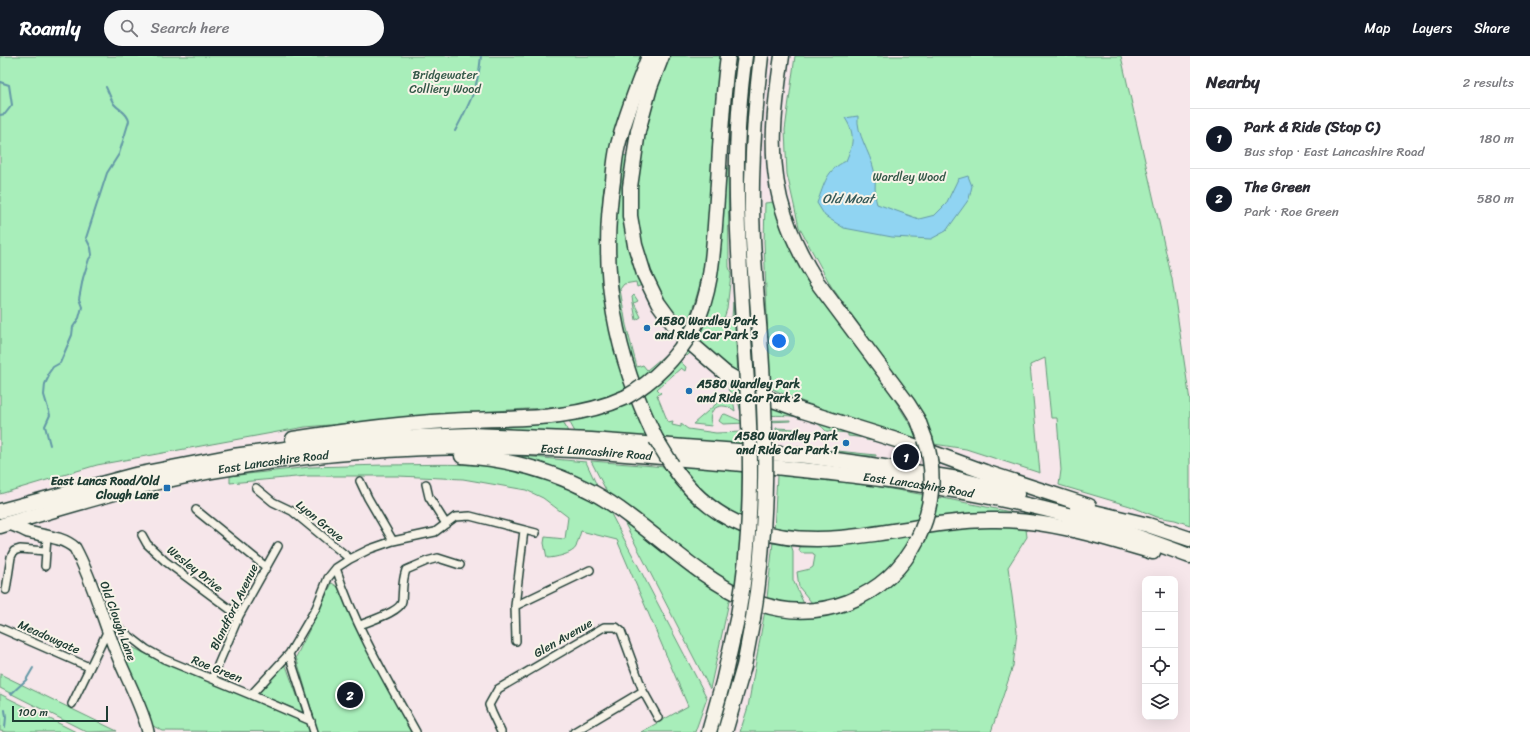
<!DOCTYPE html>
<meta charset="utf-8">
<style>
:root{--surface:#fff;--page:#f7f7f7;--text:#2b2b33;--muted:#7c7c81;--line:#e1e1e2;--accent:#111827}
body{margin:0;font-family:Sriracha,sans-serif;background:var(--page);color:var(--text)}
.controls{position:absolute;right:12px;bottom:12px;display:grid;overflow:hidden;border-radius:8px;box-shadow:0 4px 16px #0002}
.controls button{width:36px;height:36px;display:grid;place-items:center;padding:0;border:0;border-bottom:1px solid var(--line);background:var(--surface);color:var(--text);font:20px sans-serif}
.scale{position:absolute;left:12px;bottom:10px;width:96px;box-sizing:border-box;padding-left:4px;border:2px solid #1f3d34;border-top:0;font-size:11px;line-height:14px;white-space:nowrap;color:#1f3d34;-webkit-text-stroke:3px #f7f3e8;paint-order:stroke}
.you{position:absolute;left:779px;top:285px;width:14px;height:14px;margin:-10px;border:3px solid #fff;border-radius:50%;background:#1a73e8;box-shadow:0 0 0 6px #1a73e833}
.badge{display:grid;place-items:center;width:26px;height:26px;border-radius:50%;background:var(--accent);color:#fff;font-size:13px;font-weight:700}
.pin{position:absolute;translate:-50% -50%;border:2px solid #fff;box-shadow:0 1px 4px #0006}
.list{margin:0;padding:0;list-style:none}
h2{display:flex;justify-content:space-between;align-items:center;height:52px;margin:0;padding:0 16px;font-size:17px}
h2 small{font-size:13px;font-weight:400;color:var(--muted)}
.list li{display:grid;grid-template-columns:26px 1fr auto;gap:12px;align-items:center;box-sizing:border-box;height:60px;padding:0 16px;border-top:1px solid var(--line)}
.list b{display:block;font-size:15px;white-space:nowrap}
.list p{margin:0;font-size:13px;white-space:nowrap;color:var(--muted)}
.list em{font-size:13px;font-style:normal;color:var(--muted)}
.icon{flex:none;width:22px;height:22px;fill:none;stroke:currentColor;stroke-width:2;stroke-linecap:round;stroke-linejoin:round}
.map{position:relative;flex:none;width:1190px;height:676px;overflow:hidden}
header{display:flex;align-items:center;gap:24px;box-sizing:border-box;height:56px;padding:0 20px;background:var(--accent);color:#fff}
header strong{font-size:19px}
nav{display:flex;gap:22px;margin-inline-start:auto;font-size:14px}
.search{width:280px;height:36px;background:var(--page);display:flex;align-items:center;gap:10px;box-sizing:border-box;padding:0 14px;border-radius:22px;color:var(--muted);font-size:15px}
main{display:flex}
aside{flex:1;background:var(--surface)}
.map>svg:first-child{display:block}
.green{fill:#a8eeba;stroke:#649677}
.water{fill:#90d4f2;stroke:#6398a6}
.lines{fill:none;stroke-linecap:round;stroke-linejoin:round}
.stream{stroke:#6398a6;stroke-width:2}
.street-casing{stroke:#1f3d34;stroke-width:10}
.secondary-casing{stroke:#1f3d34;stroke-width:14}
.highway-casing{stroke:#1f3d34;stroke-width:17}
.street{stroke:#f7f3e8;stroke-width:7}
.secondary{stroke:#f7f3e8;stroke-width:11}
.highway{stroke:#f7f3e8;stroke-width:14}
.highway-bridge-casing{stroke:#1f3d34;stroke-width:17;stroke-linecap:butt}
.highway-bridge{stroke:#f7f3e8;stroke-width:14}
.poi-dot{fill:#1f6fb2;stroke:#f7f3e8;stroke-width:1.5}
.labels{text-anchor:middle;stroke-width:4;stroke-linejoin:round;paint-order:stroke}
.park-label{font-size:12px;fill:#345848;stroke:#f7f3e8}
.poi-label{font-size:12px;font-weight:bold;fill:#1f3d34;stroke:#f7f3e8;text-anchor:start}
.street-label{font-size:12px;fill:#1f3d34;stroke:#f7f3e8}
.water-label{font-size:13px;font-style:italic;fill:#365b5a;stroke:#f7f3e8}
</style>
<header>
<strong>Roamly</strong>
<div class="search"><svg class="icon" aria-label="search" viewBox="0 0 24 24"><circle cx="10" cy="10" r="6"/><path d="M15 15l6 6"/></svg>Search here</div>
<nav><a>Map</a><a>Layers</a><a>Share</a></nav>
</header>
<main>
<div class="map">
<svg width="1190" height="676" viewBox="0 0 1190 676">
<rect width="100%" height="100%" fill="#f6e6ea"/>
<filter id="ink" filterUnits="userSpaceOnUse"><feTurbulence type="fractalNoise" baseFrequency=".025" numOctaves="2"/><feDisplacementMap in="SourceGraphic" scale="8" xChannelSelector="R" yChannelSelector="G"/><feConvolveMatrix kernelMatrix="1 2 1 2 8 2 1 2 1" color-interpolation-filters="sRGB"/></filter>
<g filter="url(#ink)">
<path class="green" d="M0,0h641c-12,33 -23,65 -31,99 -11,47 -11,98 -5,145 4,30 13,60 22,89l-17,9 -21,6 -26,3 -54,3 -204,17 -208,38 -97,29z
M669,0h52l-16,204c-4,23 -10,44 -19,66 -9,-2 -19,-23 -24,-30 -31,-54 -31,-118 -15,-177 6,-21 14,-42 22,-63z
M732,0h3l-9,108 2,3 1,100 2,7 -4,35 -3,9h8l1,-16 5,70 -29,-21 -12,-12 8,-18z
M795,0h326l51,223 18,122v124l-15,-5 -18,-3 -27,-11 -71,-21 2,-15 -4,-52h-6l-6,-60 -15,7 10,108 -74,-24 -32,-5 -11,-28 -8,-14 -84,-116 -32,-59 -12,-53 -2,-44z
M622,99l6,1 3,90 71,115 180,81 -16,-2v-2l-18,-2v-3l-22,-2c-17,-21 -57,-15 -81,-14l-4,-4 -4,-16 -9,-7 2,-4 -1,-3 -21,-14 -18,-16 -3,3 -10,-14 -2,2 -1,-1 3,-3 -24,-33 -11,-22 -5,2 -1,-5 -12,2 -4,5 6,36 11,42 6,-2 4,5 18,-15 5,-3 16,15 -1,4 -4,-3 -24,21 4,4 -4,2 11,27 5,-1 -1,4 9,2v-3l7,5 28,4 26,-1v17l-77,-7 -23,-46 7,-5 -6,-12 -6,4 -13,-44 -11,-75 -1,-30z
M773,146l6,14 141,224c-51,-16 -102,-30 -150,-52l-6,-146 1,-39z
M634,239l4,6 -4,2 7,14 -5,3 -4,-23z
M726,338l7,5 2,12c-13,-11 -30,-3 -23,15l-19,-2 30,-26z
M631,345l18,39 -74,-8 -7,-13z
M725,358l16,7 50,-1v1l-68,3 -4,-3 3,-6z
M562,363l6,13 -84,-4h-68z
M776,372l19,1c3,4 2,7 0,10l-1,-2 -2,1 -4,-8h-12z
M828,394l48,5v1h-15l-40,-5z
M522,400l64,6 13,28c-26,-16 -48,-24 -77,-32z
M591,405l75,6 29,36 21,16 28,16 -8,51 -54,-36 -74,-56z
M384,409c42,0 87,-3 129,4 34,6 68,23 97,43l97,186 -12,34h-54l47,-26 -71,-166 -36,-9c-2,5 -3,11 -5,16 -3,7 -22,11 -29,11l-3,-15 1,-6 20,2 3,-22 -25,-19 -17,-8 -63,-11 -65,-3h-91l-77,7v-7l80,-9z
M680,409l62,6 -1,47c-26,-12 -44,-31 -61,-53z
M777,419l97,11 51,9 -6,25 -83,14 -62,-3z
M938,441l87,18 -92,4z
M622,462l108,79 -20,92z
M993,471h16l17,2 1,8 -19,30 9,65 -4,34 -22,66h-251l8,-25 17,-97 62,3 87,-55 14,-25 17,-3z
M913,478c-16,29 -43,56 -76,65 -8,2 -16,3 -25,4l-13,-16 -2,-15 13,-3 3,-2 2,-11 -2,-3h-12l-2,-3 2,-5h43z
M773,486l18,3 2,6v29l11,24 -15,-1 -22,-5z
M332,527l6,4 75,145h-95l-22,-75z
M115,583l46,22 146,62 3,9 -147,-1 -12,-6z
M285,607l18,49 -45,-18z
M0,618l117,57 -30,1 -87,-44z
M0,638l76,38h-68l-8,-1z"/>
<path class="water" d="M858,60c-2,18 12,36 16,54 3,11 -1,23 3,34l42,15 16,-4 11,-11 12,-25 10,-3 4,10 -3,13 -23,32 -15,8 -39,-2 -48,-9 -19,-12 -8,-13c8,-20 9,-33 29,-42 7,-17 10,-26 -1,-43z"/>
<g class="lines">
<path class="stream" d="M0,26l9,3 3,20 -7,9 -5,1
M455,75c15,-28 23,-43 26,-75
M50,389l-5,-19 5,-11 -6,-20 1,-11 4,-8 -1,-2 5,-7 7,-4 12,-28 1,-8 6,-9 3,-11 -3,-8 4,-21 6,-19 3,-4 -1,-7 -5,-10 21,-65 12,-19 10,-33c-2,-9 -10,-11 -15,-17 -2,-2 -6,-13 -8,-17
M11,638l15,-14 7,-12
M5,672l1,-11 -1,-7"/>
<defs>
<path id="street" d="M360,425l8,17 25,43
M426,428l3,13 17,27
M256,432l17,14 19,9 58,48
M196,454l70,57
M142,479l5,9 18,17 74,55
M45,510l1,-15
M336,512c18,56 51,112 80,164
M6,534l5,-33 3,-6 6,-2 26,2 1,-15
M515,550l75,-36
M106,567l5,-1 35,27 18,10 87,36 38,-41 27,-46 12,-30 8,-10 14,-9 20,-10 23,-8 42,-9 20,-15 15,-1 66,17
M360,569c9,-4 41,-13 42,-24 1,-11 0,-20 4,-31l21,-9 11,-3 22,7
M0,572l89,39
M516,585l-1,-35 9,-76
M289,598l25,78
M212,623l27,-63 39,-70
M251,639l60,26
M72,648l36,-74
M501,676l-9,-19 -3,-8 9,-16 106,-62h12l5,4 22,60 15,27
M574,676l69,-41"/>
<path id="secondary" d="M5,468c7,-1 16,5 23,8 16,4 35,5 47,16 18,33 27,70 41,104 9,24 27,56 32,80"/>
<g id="highway">
<path d="M649,0c-11,29 -23,58 -31,89 -3,11 -4,24 -5,36 -14,92 2,175 43,258"/>
<path d="M662,0l-12,31 -12,44 -8,56v29l5,29 9,29 14,29 19,26 18,18 30,26 45,26 33,12 106,33 76,28 104,34"/>
<path d="M782,0c-8,53 -15,108 3,160 8,24 19,45 32,66l91,122 10,16 7,19"/>
<path d="M694,272c18,-37 19,-76 22,-116 4,-52 5,-105 12,-156"/>
<path d="M760,280c-4,-51 -9,-103 -8,-155 1,-42 4,-84 9,-125"/>
<path d="M744,282c-6,-94 -13,-189 1,-282"/>
<path d="M293,383c51,-8 102,-15 154,-18 61,-4 122,2 179,-24"/>
<path d="M462,400c47,3 91,15 132,37 81,45 149,149 254,109 31,-12 55,-34 70,-64"/>
<path d="M672,409c39,60 100,79 168,73 51,-4 100,-18 151,-18 57,-1 108,16 162,32"/>
<path d="M1077,452l71,17 42,14"/>
<path d="M0,455l135,-36 98,-19 67,-9 95,-9 77,-3 119,5 216,16 58,8 93,15 59,15"/>
<path id="s1" d="M0,470c78,-23 155,-47 236,-59 103,-17 210,-23 315,-18 49,2 97,7 146,11 127,11 254,23 378,57 39,10 77,25 115,39"/>
<path d="M709,676l14,-50 15,-67"/>
<path d="M725,676l19,-66 9,-48"/>
</g>
</defs>
<use href="#street" class="street-casing"/>
<use href="#secondary" class="secondary-casing"/>
<use href="#highway" class="highway-casing"/>
<use href="#street" class="street"/>
<use href="#secondary" class="secondary"/>
<use href="#highway" class="highway"/>
<defs>
<path id="highway-bridge" d="M626,341c30,-17 51,-40 68,-69
M656,383l16,26
M918,482c15,-31 18,-66 7,-99
M738,559c17,-92 13,-184 6,-277
M753,562c16,-94 14,-187 7,-282"/>
</defs>
<use href="#highway-bridge" class="highway-bridge-casing"/>
<use href="#highway-bridge" class="highway-bridge"/>
</g>
</g>
<g class="poi-dot">
<circle cx="647" cy="272" r="4"/>
<circle cx="689" cy="335" r="4"/>
<circle cx="846" cy="387" r="4"/>
<rect x="163" y="428" width="8" height="8" rx="2"/>
</g>
<g class="labels">
<g class="park-label">
<text x="445" y="23">Bridgewater<tspan x="445" dy="14">Colliery Wood</tspan></text>
<text x="909" y="125">Wardley Wood</text>
</g>
<g class="poi-label">
<text x="655" y="269">A580 Wardley Park<tspan x="655" dy="14">and Ride Car Park 3</tspan></text>
<text x="697" y="332">A580 Wardley Park<tspan x="697" dy="14">and Ride Car Park 2</tspan></text>
<text x="838" y="384" text-anchor="end">A580 Wardley Park<tspan x="838" dy="14">and Ride Car Park 1</tspan></text>
<text x="159" y="429" text-anchor="end">East Lancs Road/Old<tspan x="159" dy="14">Clough Lane</tspan></text>
</g>
<g class="street-label">
<text dy="4" stroke="none"><textPath href="#s1" startOffset="605">East Lancashire Road</textPath></text>
<text dy="4" stroke="none"><textPath href="#s1" startOffset="281">East Lancashire Road</textPath></text>
<text dy="4" stroke="none"><textPath href="#s1" startOffset="929">East Lancashire Road</textPath></text>
<text transform="translate(320 465) rotate(39)" y="4">Lyon Grove</text>
<text transform="translate(195 513) rotate(38)" y="4">Wesley Drive</text>
<text transform="translate(234 551) rotate(-64)" y="4">Blandford Avenue</text>
<text transform="translate(118 565) rotate(70)" y="4">Old Clough Lane</text>
<text transform="translate(49 581) rotate(24)" y="4">Meadowgate</text>
<text transform="translate(563 582) rotate(-30)" y="4">Glen Avenue</text>
<text transform="translate(217 613) rotate(22)" y="4">Roe Green</text>
</g>
<g class="water-label">
<text x="848" y="147">Old Moat</text>
</g>
</g>
</svg>
<div class="controls">
<button>+</button>
<button>−</button>
<button><svg class="icon" aria-label="locate" viewBox="0 0 24 24"><circle cx="12" cy="12" r="6"/><path d="M12 2v4M12 18v4M2 12h4M18 12h4"/></svg></button>
<button><svg class="icon" aria-label="layers" viewBox="0 0 24 24"><path d="M12 4l9 5-9 5-9-5zM3 14l9 5 9-5"/></svg></button>
</div>
<div class="scale">100 m</div>
<div class="you"></div>
<div class="pin badge" style="left:906px;top:401px">1</div>
<div class="pin badge" style="left:350px;top:639px">2</div>
</div>
<aside>
<h2>Nearby<small>2 results</small></h2>
<ul class="list">
<li><span class="badge">1</span><div><b>Park &amp; Ride (Stop C)</b><p>Bus stop · East Lancashire Road</p></div><em>180 m</em></li>
<li><span class="badge">2</span><div><b>The Green</b><p>Park · Roe Green</p></div><em>580 m</em></li>
</ul>
</aside>
</main>
